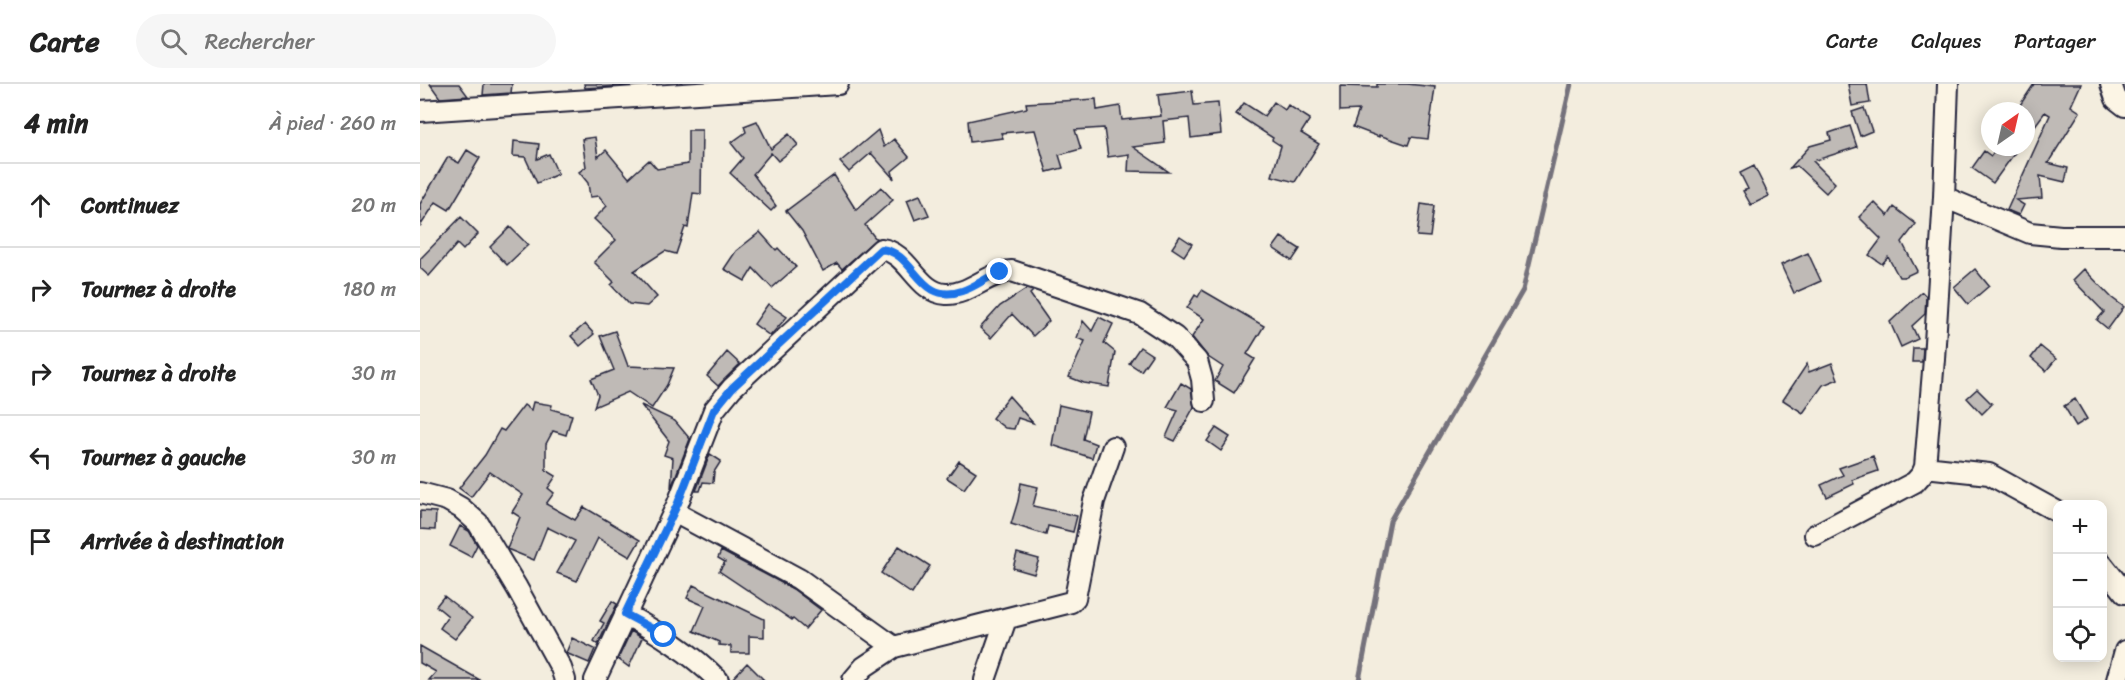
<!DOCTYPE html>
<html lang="fr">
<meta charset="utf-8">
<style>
:root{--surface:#fff;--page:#f6f6f6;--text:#222;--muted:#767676;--line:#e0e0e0}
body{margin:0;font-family:Sriracha,sans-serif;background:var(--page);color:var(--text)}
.controls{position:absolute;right:18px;bottom:18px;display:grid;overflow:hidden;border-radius:12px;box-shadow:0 3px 15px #0003}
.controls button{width:54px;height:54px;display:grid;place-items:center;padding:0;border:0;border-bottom:2px solid var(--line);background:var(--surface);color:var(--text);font:30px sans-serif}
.compass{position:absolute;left:1561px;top:18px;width:54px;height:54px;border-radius:50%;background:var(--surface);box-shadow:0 3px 15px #0003;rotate:34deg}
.stop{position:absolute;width:18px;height:18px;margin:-14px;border:4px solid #1a73e8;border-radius:50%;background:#fff}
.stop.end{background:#1a73e8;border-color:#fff;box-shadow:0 2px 6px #0008}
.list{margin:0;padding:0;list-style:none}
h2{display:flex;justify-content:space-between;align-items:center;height:78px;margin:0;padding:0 24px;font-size:26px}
h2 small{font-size:20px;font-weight:400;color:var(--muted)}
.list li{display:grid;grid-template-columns:39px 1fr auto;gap:18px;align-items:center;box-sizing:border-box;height:84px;padding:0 24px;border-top:2px solid var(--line)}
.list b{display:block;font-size:22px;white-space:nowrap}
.list em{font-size:20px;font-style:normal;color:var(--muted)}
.icon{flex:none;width:33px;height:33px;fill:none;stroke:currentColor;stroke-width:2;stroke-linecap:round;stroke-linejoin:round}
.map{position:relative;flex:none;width:1705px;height:596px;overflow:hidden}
header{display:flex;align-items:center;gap:36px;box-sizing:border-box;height:84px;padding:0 30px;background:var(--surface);border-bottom:2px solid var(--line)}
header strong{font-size:28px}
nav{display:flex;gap:33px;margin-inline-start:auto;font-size:21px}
.search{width:420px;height:54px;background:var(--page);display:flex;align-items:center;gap:15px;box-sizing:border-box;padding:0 21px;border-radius:33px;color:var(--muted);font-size:22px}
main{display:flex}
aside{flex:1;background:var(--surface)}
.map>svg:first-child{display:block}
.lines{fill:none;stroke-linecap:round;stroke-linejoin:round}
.stream{stroke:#75727b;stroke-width:5}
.building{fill:#bfbab6;stroke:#22223b;stroke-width:1.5}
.minor-casing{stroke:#22223b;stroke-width:24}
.minor{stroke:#fcf5e5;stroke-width:20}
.route{stroke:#1a73e8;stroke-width:8}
</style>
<header>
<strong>Carte</strong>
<div class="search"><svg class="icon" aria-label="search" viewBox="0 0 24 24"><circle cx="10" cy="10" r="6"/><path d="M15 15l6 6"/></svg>Rechercher</div>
<nav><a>Carte</a><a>Calques</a><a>Partager</a></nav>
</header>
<main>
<aside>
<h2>4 min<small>À pied · 260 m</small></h2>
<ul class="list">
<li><svg class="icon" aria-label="ahead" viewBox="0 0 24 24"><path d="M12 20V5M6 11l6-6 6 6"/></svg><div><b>Continuez</b></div><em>20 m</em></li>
<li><svg class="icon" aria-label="right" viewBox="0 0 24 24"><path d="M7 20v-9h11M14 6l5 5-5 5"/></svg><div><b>Tournez à droite</b></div><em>180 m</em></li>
<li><svg class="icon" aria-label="right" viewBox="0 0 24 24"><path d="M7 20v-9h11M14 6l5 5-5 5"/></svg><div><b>Tournez à droite</b></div><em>30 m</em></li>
<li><svg class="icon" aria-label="left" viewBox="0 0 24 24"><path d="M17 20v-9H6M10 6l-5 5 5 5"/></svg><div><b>Tournez à gauche</b></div><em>30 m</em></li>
<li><svg class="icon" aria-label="arrive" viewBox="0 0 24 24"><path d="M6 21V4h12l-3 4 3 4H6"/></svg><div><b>Arrivée à destination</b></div></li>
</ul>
</aside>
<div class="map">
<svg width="1705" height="596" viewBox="0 0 1705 596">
<rect width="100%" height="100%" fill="#f3edde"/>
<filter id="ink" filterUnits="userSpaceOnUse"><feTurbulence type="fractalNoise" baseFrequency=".0167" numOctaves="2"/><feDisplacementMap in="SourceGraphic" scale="12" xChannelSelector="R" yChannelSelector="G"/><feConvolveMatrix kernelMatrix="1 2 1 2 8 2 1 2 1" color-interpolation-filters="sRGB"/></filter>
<g filter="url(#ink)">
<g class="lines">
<path class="stream" d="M939,596l31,-159 133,-231 48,-206"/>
</g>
<path class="building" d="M10,0h29l9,12 -28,2z
M64,0h28l-1,9 -28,2z
M164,0h68l-67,4z
M957,0h30l28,3 -7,52 -17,-2 -3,8 -29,-10v2l-26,-10 6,-17 -19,1v-25l37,1z
M1428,0h19l3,19 -18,3z
M1614,0h47l-10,22 9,6 -32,51 20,5 -3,14 -25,-6 2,22 -26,2 8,5 -5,10 -12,-5 43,-95 -5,-3 -19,26v-27h-10z
M772,7l2,14 24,-2 3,31 -30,4 -2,-20 -26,3 2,22 -32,4 36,25 -41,-1 1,-17 -21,3 -4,-29 -29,2 6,19 -22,6 4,13 -16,4 -12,-42 -34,3 2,5 -33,4 -2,-21 59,-13 -1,-5 70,-4 1,11 23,-4 2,14 39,-4 -3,-21z
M854,18l11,8 3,-5 22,14 -9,14 18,11 -24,38 -23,-6 9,-30 -9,-6 1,-2 -37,-24 8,-11 20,13z
M1444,24l8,23 -12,5 -8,-24z
M337,37l14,28 18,-15 9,11 -20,16 -7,-8 -18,21 23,32 -5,5 -41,-38 13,-15 -12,-15 15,-11 -2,-6z
M1430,42l7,21 -44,14 22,22 -9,10 -29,-27 -7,2 20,-22 21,-6 -2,-7z
M268,46h14l-1,64 -8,-1 -5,35 -3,-1 -9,27 -11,-3 -31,20 23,26 -10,9 -18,-2 -18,-19 3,-3 -20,-20 22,-22 -22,-21 13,-13 -8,-10 -9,1 -2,-14 -9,-11 7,-5 -4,-28 13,-2 3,20 8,-7 23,28 20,-18 8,9 31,-5z
M458,46l6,17 10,-8 15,18 -17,14 2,8 -23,-26 -22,19 -9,-10z
M94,57l25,3 -2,15 12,-5 9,20 -21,9 -12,-26 -12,-1z
M1577,63h22l-26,36 -21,-15 12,-17 7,5z
M47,66l13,8 -31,52 -13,-8 -15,23 -1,-21 28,-47 11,6z
M1334,82l15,30 -18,9 -8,-14 5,-2 -8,-16z
M414,91l22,35 25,-23 12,13 -28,25 11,14 -34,30 -5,-6 -14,8 -21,-40 -16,-20z
M500,111l9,20 -14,5 -8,-20z
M1454,118l14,14 6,-9 22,17 -14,18 15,29 -13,6h-5l-11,-20 -6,7 -13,-9 12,-16 -22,-22z
M1001,120l13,2 -4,31 -13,-1z
M41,133l17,17 -15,16 -6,-6 -28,32 -9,-8v-9z
M90,143l18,18 -21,20 -17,-18z
M340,148l16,18 2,-2 18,19 -24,21 -19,-20 -8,13 -21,-12 12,-18z
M760,152l12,8 -8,12 -12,-8z
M861,153l19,12 -8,12 -19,-13z
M1388,169l13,28 -27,12 -13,-28z
M1555,185l14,17 -21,18 -14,-17z
M1664,185l28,29 12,9 -16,22 -11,-9 7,-8 -31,-32z
M606,205l7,2 -3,3 19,27 -16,15 -21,-22 -21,24 -11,-10 20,-22z
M782,206l62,36 -17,28 8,5 -21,34 -19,-12 8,-14 -15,-10 -16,-20 12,-18 -17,-11 8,-13 3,2z
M1502,208l4,4 -1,18 -13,12 6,13 -17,8 -11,-25z
M348,220l19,13 -17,19 -16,-12z
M679,233l14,7 -9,19 11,9 -6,35 -25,-4 -15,-6 16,-36 -8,-3 6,-17 9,10z
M165,240l9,10 -14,12 -9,-10z
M195,247l13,35 46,2 -7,17 -15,23 -24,-16 -34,15 4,-12 -7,-16 23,-9 -14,-34z
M1620,262l16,13 -10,12 -15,-13z
M720,263l12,8 -11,16 -12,-8z
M1493,264h10l-1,14h-10z
M307,268l13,12 -22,22 -11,-10z
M1412,279l6,16 -15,6 -20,28 -20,-13 24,-36 2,8z
M761,299l10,6 3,18 -19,34 -9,-4 12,-27 -11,-3z
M1557,305l15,15 -10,10 -15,-16z
M589,312l24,27 -15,-5 -4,11 -9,-1 -13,-10z
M1655,315l12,20 -11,7 -12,-20z
M113,318l19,3 -1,4 21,6 -6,20 -13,-4 -7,13v26l10,6 -8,12 6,5 -8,11 29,16 9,-13 56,33 -10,17 -32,-19 -21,43 -20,-8 18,-32 -28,-14 -13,33 -27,-11 13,-32 -8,-5 11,-17 -33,-23 -19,25 -12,-9 26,-33 15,-26 4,2 20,-26 7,5z
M221,321l34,16 15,18 -19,49 2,-30 -9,-3 5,-14z
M639,321l30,7 -6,27 13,5 -4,14 -40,-13z
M796,344l14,9 -9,14 -14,-10z
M290,370l11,7 -7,11 -1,11 -10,-1 -3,9h-4z
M1453,372l5,15 -26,9 2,4 -27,13 -6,-12 22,-10 -4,-7z
M539,377l17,11 -12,17 -17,-11z
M601,399l17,4 -5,19 44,10 -4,16 -25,-6 -2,9 -35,-11 7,-23z
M0,427l16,1 -1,18 -15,-1z
M40,442l9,5 8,14 -6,12 -21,-11z
M479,462l31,20 -18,28 -31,-21z
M301,467l72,38 28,21 -16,19 -12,-10 -1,1 -73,-49 6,-9 -7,-4z
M597,469l22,6 -5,15 -21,-6z
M273,501l71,34v18l-15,-1v17h-18v-7l-12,-1v-3l-25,-11 11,-25 -18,-8z
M24,512l28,22 -17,21 -15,-11 8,-12 -12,-10z
M192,517l5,3 -19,40 -4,-3 10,-18 -4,-2z
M211,547l11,7 -13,29 -11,-8z
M152,554l23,11 -6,14 -23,-10z
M0,562l60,34h-51l7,-8 -16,-9z
M327,579l17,17h-33z"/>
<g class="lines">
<defs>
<path id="minor" d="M1691,0l5,15 9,7
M0,27l418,-27
M1524,113l86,36 31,3h64
M1505,383l64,7 69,38
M0,409l27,7 14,8 17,15 39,65 44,80 4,12
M254,428l125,67 95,68
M1395,451l100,-53 7,-8 3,-7 9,-108 10,-162 4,-113
M1682,480l23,29
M205,530c34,19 66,39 93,66
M175,596l83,-177 36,-93 18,-22 149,-139c28,3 36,44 65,45 23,1 41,-21 66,-23l128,43 35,23 22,24 5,18 2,22
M433,596l11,-13 30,-20 177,-45 4,-4 19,-97 19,-54
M565,596l21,-61
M1697,596l8,-29"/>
</defs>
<use href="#minor" class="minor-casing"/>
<use href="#minor" class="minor"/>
</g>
</g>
<g class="lines" filter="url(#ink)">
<path class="route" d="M244,551l-39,-21 53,-111 36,-93 18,-22 149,-139c35,3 37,57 81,42 13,-4 25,-14 38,-19"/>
</g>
</svg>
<div class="controls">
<button>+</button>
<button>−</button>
<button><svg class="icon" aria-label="locate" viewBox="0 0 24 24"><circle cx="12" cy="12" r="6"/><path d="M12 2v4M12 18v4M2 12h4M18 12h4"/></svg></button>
</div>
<svg class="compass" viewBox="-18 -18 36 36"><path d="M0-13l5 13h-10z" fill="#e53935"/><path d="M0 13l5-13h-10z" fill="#767676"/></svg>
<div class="stop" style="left:244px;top:551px"></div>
<div class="stop end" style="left:580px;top:188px"></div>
</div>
</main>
